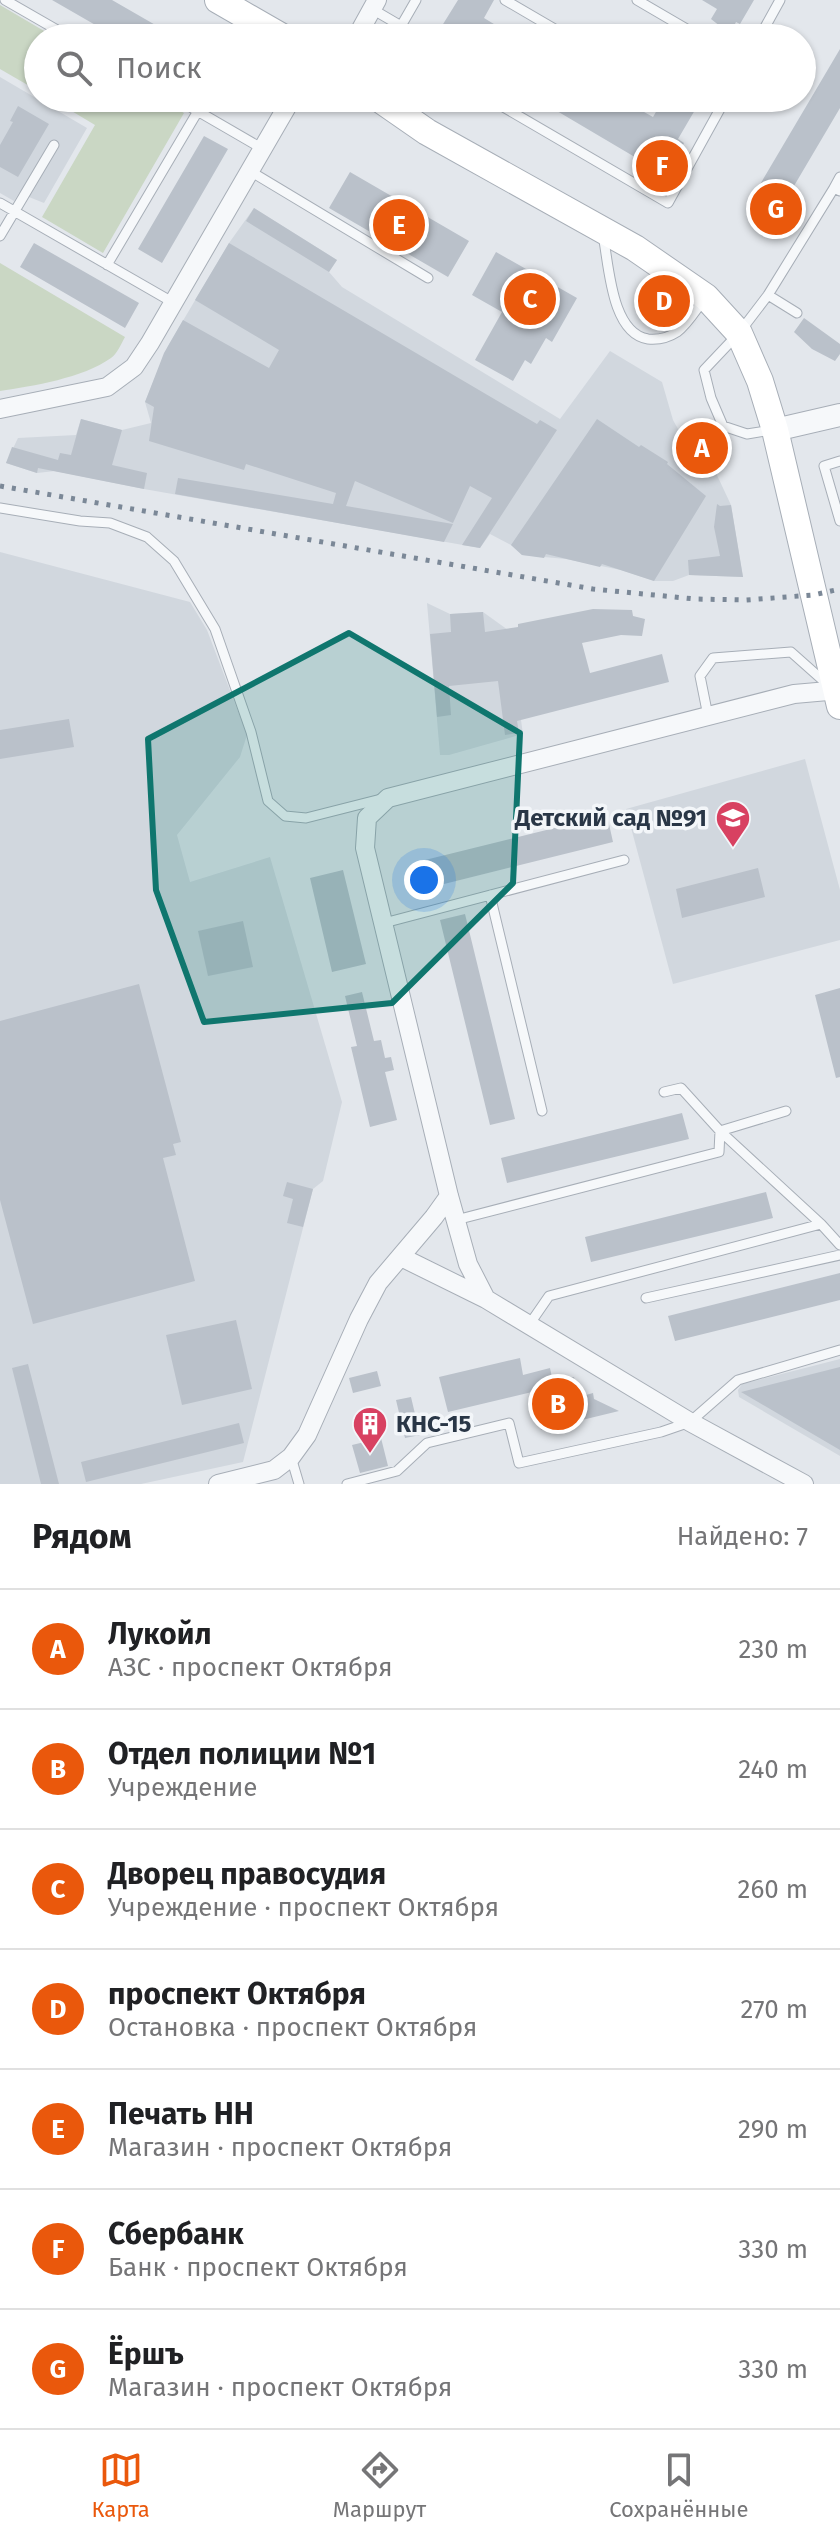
<!DOCTYPE html>
<html lang="ru">
<meta charset="utf-8">
<style>
:root{--surface:#fff;--page:#f6f6f6;--text:#202124;--muted:#757577;--line:#e0e0e0;--accent:#ea580c}
body{margin:0;font-family:"Fira Sans",sans-serif;background:var(--page);color:var(--text)}
.you{position:absolute;left:424px;top:880px;width:28px;height:28px;margin:-20px;border:6px solid #fff;border-radius:50%;background:#1a73e8;box-shadow:0 0 0 12px #1a73e833}
.badge{display:grid;place-items:center;width:52px;height:52px;border-radius:50%;background:var(--accent);color:#fff;font-size:26px;font-weight:700}
.pin{position:absolute;translate:-50% -50%;border:4px solid #fff;box-shadow:0 2px 8px #0006}
.list{margin:0;padding:0;list-style:none}
h2{display:flex;justify-content:space-between;align-items:center;height:104px;margin:0;padding:0 32px;font-size:34px}
h2 small{font-size:26px;font-weight:400;color:var(--muted)}
.list li{display:grid;grid-template-columns:52px 1fr auto;gap:24px;align-items:center;box-sizing:border-box;height:120px;padding:0 32px;border-top:2px solid var(--line)}
.list b{display:block;font-size:30px;white-space:nowrap}
.list p{margin:0;font-size:26px;white-space:nowrap;color:var(--muted)}
.list em{font-size:26px;font-style:normal;color:var(--muted)}
.icon{flex:none;width:44px;height:44px;fill:none;stroke:currentColor;stroke-width:2;stroke-linecap:round;stroke-linejoin:round}
.map{position:relative;flex:none;width:840px;height:1484px;overflow:hidden}
.search{position:absolute;background:var(--surface);box-shadow:0 2px 6px #0004;left:24px;right:24px;top:24px;height:88px;display:flex;align-items:center;gap:20px;box-sizing:border-box;padding:0 28px;border-radius:44px;color:var(--muted);font-size:30px}
.sheet{height:944px;background:var(--surface)}
nav{display:flex;justify-content:space-around;align-items:center;box-sizing:border-box;height:112px;border-top:2px solid var(--line);background:var(--surface);font-size:22px;color:var(--muted)}
nav a{display:grid;justify-items:center;gap:4px}
nav .on{color:var(--accent)}
.map>svg:first-child{display:block}
.built{fill:#d1d7de}
.green{fill:#cad7c4}
.building{fill:#bac1ca}
.lines{fill:none;stroke-linecap:round;stroke-linejoin:round}
.service-casing{stroke:#a7aeb7;stroke-width:11}
.minor-casing{stroke:#a7aeb7;stroke-width:20}
.tertiary-casing{stroke:#a7aeb7;stroke-width:24}
.secondary-casing{stroke:#a7aeb7;stroke-width:28}
.service{stroke:#f6f8fa;stroke-width:9}
.minor{stroke:#f6f8fa;stroke-width:18}
.tertiary{stroke:#f6f8fa;stroke-width:22}
.secondary{stroke:#fff;stroke-width:26}
.rail{stroke:#7b8897;stroke-width:5;stroke-dasharray:4 8;stroke-linecap:butt}
.marked{fill:#0f766e;fill-opacity:0.2;stroke:#0f766e;stroke-width:6;stroke-linejoin:round}
.labels{text-anchor:middle;stroke-width:7;stroke-linejoin:round;paint-order:stroke}
.poi-label{font-size:24px;font-weight:bold;fill:#293646;stroke:#f3f6f9;text-anchor:end}
</style>
<div class="map">
<svg width="840" height="1484" viewBox="0 0 840 1484">
<rect width="100%" height="100%" fill="#e3e7ec"/>
<path class="built" d="M0,77l87,51 -43,75 -25,-10 -5,8 -14,-8z
M254,208l83,52 -8,12 13,15 218,132 50,-68 52,31 11,38 23,41 12,-5 23,49 12,72 -54,-2 -16,6h-19l-33,-11 -55,-11 -44,-4 -11,-10 -21,-11 -10,14 -336,-59 -89,-18 -18,2 -31,-10 12,-25 58,-3 5,-16 41,11 29,-7 -6,-21 23,-56 61,-103z
M0,552l190,50 17,28 40,105 -7,22 -63,78 13,47 80,-25 72,245 -19,79 -10,8 -70,273 -102,22h-141z
M427,603l23,11 33,-2 25,18 15,104 -74,21h-9z
M805,759l35,131v50l-167,44 -47,-175z
M840,1359v97l-101,-59 -1,-7 4,-6z"/>
<path class="green" d="M0,5l56,33h-18v53l-38,-22z
M50,98h109l25,15 -81,140 -61,-36 53,-92z
M0,263l125,74c-4,7 -8,17 -14,21 -28,20 -78,28 -111,33z"/>
<path class="building" d="M52,0h60l66,38h-60z
M458,0h36l-10,18 33,20h-62l-15,-9z
M702,0h52l-14,24 -4,-2 -6,12 -19,-15 6,-10z
M840,49v59l-62,105 -26,-15z
M535,98h84l34,19 11,-19h38l-24,41 6,4 -2,4 6,4 -16,28z
M18,106l31,18 -31,53 -18,-10v-22l13,-23 -3,-1z
M204,136l24,13 -66,114 -24,-14z
M350,172l119,69 -21,36 -119,-69z
M254,208l83,52 -8,12 -83,-51z
M34,243l105,60 -14,25 -105,-61z
M229,243l308,181 3,-4 17,10 -77,118 -18,-3 30,-47 -22,-12 -17,37 -98,-42 -9,25 107,18 -9,18 -269,-48 3,-16 155,26 3,-11 -90,-29 -2,6 -95,-29 5,-34 -9,-5 19,-49 19,-33 86,48 10,-18 -84,-50z
M496,252l81,46 -25,44 -6,-4 -15,26 -6,-4 -12,21 -38,-21 27,-48 -30,-17z
M804,318l36,26v10l-5,7 -23,-12 -18,-17z
M81,419l41,11 -10,35 35,8 -3,16 -106,-21 -1,5 -31,-10 6,-16 46,13 2,-7 11,2z
M597,419l42,28 2,-2 27,17 -1,2 39,32 -52,85 -52,-17 -2,3 -54,-13 -2,4 -22,-3 -11,-10z
M717,504l3,2 11,-1 12,72 -54,-2 -1,-15 32,-4 -6,-29z
M593,609l39,1 1,6 12,3 -3,17 -21,-1 -39,8 8,30 72,-19 7,28 -152,39 2,12 -14,2 -7,-54 -49,5 2,29 -14,2 -7,-83 21,-2 -1,-18 33,-2 2,20 33,-5v-3z
M69,719l5,28 -74,12v-29z
M607,815l6,27 -181,45 -7,-27z
M758,868l7,29 -83,21 -6,-29z
M343,870l23,94 -34,8 -22,-94z
M465,914l50,205 -25,6 -50,-205z
M243,921l10,46 -45,9 -10,-45z
M139,984l42,158 -8,2 3,11 -13,3 32,123 -162,43 -33,-124v-179z
M840,988v89l-4,1 -21,-83z
M362,992l12,49 7,-1 4,18 6,-1 3,13 -9,2 12,48 -27,7 -19,-80 6,-1 -12,-50z
M682,1113l7,26 -182,44 -6,-25z
M287,1182l26,7 -10,38 -16,-4 6,-24 -10,-3z
M766,1192l7,26 -182,44 -6,-25z
M840,1273v27l-165,41 -7,-25z
M236,1320l16,69 -70,16 -16,-70z
M520,1358l3,17 27,-7 3,14 21,-5 5,20 14,-4 1,6 25,12 -78,19 -9,-38 -84,20 -9,-35z
M28,1364l31,120h-18l-29,-116z
M840,1367v83l-99,-58z
M377,1371l4,15 -28,7 -4,-15z
M411,1397l9,38 -15,3 -9,-38z
M239,1423l5,20 -158,39 -5,-20z
M381,1438l7,28 -28,7 -8,-28z"/>
<g class="lines">
<defs>
<path id="service" d="M5,0l66,38
M505,0l65,38
M637,0l65,38
M372,9l29,17 6,12
M401,26l15,-26
M672,38l7,-13
M759,38l21,-38
M175,98l88,51
M488,98l180,105 58,-105
M250,171l178,107
M834,188l6,-11
M0,203l174,100
M603,235c6,30 8,98 45,104 11,1 20,-1 29,-7 11,-8 20,-24 28,-34
M0,236l54,-91
M107,265l91,-154
M768,295l29,18
M772,430l-25,4 -24,-8 -12,-28 -7,-28 35,-37 29,-38 66,-107 6,3
M840,461l-16,5 16,55
M0,508l80,13 30,2 37,14 27,24 41,68 36,103 17,69 17,15 21,2 75,-19
M708,716l-8,-40 13,-18 78,-6 36,32
M490,895l52,216
M384,923l240,-63
M664,1092l17,-4 39,43 101,93 19,21
M456,1220l263,-68 1,-21 66,-20
M646,1298l194,-43
M529,1325l20,-29 272,-72
M291,1457l8,27
M347,1484l50,-13 30,-28 82,-20 10,40 142,-31 29,-10 48,-42 102,-30"/>
<path id="minor" d="M356,38l21,-38
M0,409l107,-22 27,-20 16,-24 142,-245
M401,1257l85,42 204,123 114,62
M486,1299l-18,-35 -19,-68 -84,-348 2,-30 21,-20 406,-104 46,-4
M218,1484l56,-14 17,-13 16,-22 52,-116 19,-36 56,-66 15,-21"/>
<path id="tertiary" d="M775,430l65,-15"/>
<path id="secondary" d="M218,0l66,38
M378,98l49,34 208,116 71,49 33,36 21,48 15,49 65,276"/>
</defs>
<use href="#service" class="service-casing"/>
<use href="#minor" class="minor-casing"/>
<use href="#tertiary" class="tertiary-casing"/>
<use href="#secondary" class="secondary-casing"/>
<use href="#service" class="service"/>
<use href="#minor" class="minor"/>
<use href="#tertiary" class="tertiary"/>
<use href="#secondary" class="secondary"/>
<path class="rail" d="M0,486l593,103 102,10 51,1 67,-5 27,-6"/>
</g>
<path class="marked" d="M349,633l171,100 -7,150 -121,120 -188,19 -48,-132 -8,-151z"/>
<defs>
<symbol id="school-pin" viewBox="-11 -11 22 30"><path d="M0 17L-7.5 6A9.5 9.5 0 1 1 7.5 6Z" fill="#d84161" stroke="#f3f6f9"/><path d="M0-5L7-2L0 1L-7-2ZM-4 1L0 2.5L4 1V4Q0 6-4 4Z" fill="#fff"/></symbol>
<symbol id="building-pin" viewBox="-11 -11 22 30"><path d="M0 17L-7.5 6A9.5 9.5 0 1 1 7.5 6Z" fill="#d84161" stroke="#f3f6f9"/><path d="M-4-6H4V6H1V3H-1V6H-4ZM-2.5-4.3h1.7v1.8h-1.7ZM.8-4.3h1.7v1.8H.8ZM-2.5-1h1.7V.8h-1.7ZM.8-1h1.7V.8H.8Z" fill="#fff"/></symbol>
</defs>
<g fill-rule="evenodd">
<use href="#school-pin" x="713" y="798" width="40" height="54"/>
<use href="#building-pin" x="350" y="1404" width="40" height="54"/>
</g>
<g class="labels">
<g class="poi-label">
<text x="707" y="826">Детский сад №91</text>
<text x="396" y="1432" text-anchor="start">КНС-15</text>
</g>
</g>
</svg>
<div class="you"></div>
<div class="pin badge" style="left:702px;top:448px">A</div>
<div class="pin badge" style="left:558px;top:1404px">B</div>
<div class="pin badge" style="left:530px;top:299px">C</div>
<div class="pin badge" style="left:664px;top:301px">D</div>
<div class="pin badge" style="left:399px;top:225px">E</div>
<div class="pin badge" style="left:662px;top:166px">F</div>
<div class="pin badge" style="left:776px;top:209px">G</div>
<div class="search"><svg class="icon" aria-label="search" viewBox="0 0 24 24"><circle cx="10" cy="10" r="6"/><path d="M15 15l6 6"/></svg>Поиск</div>
</div>
<section class="sheet">
<h2>Рядом<small>Найдено: 7</small></h2>
<ul class="list">
<li><span class="badge">A</span><div><b>Лукойл</b><p>АЗС · проспект Октября</p></div><em>230 m</em></li>
<li><span class="badge">B</span><div><b>Отдел полиции №1</b><p>Учреждение</p></div><em>240 m</em></li>
<li><span class="badge">C</span><div><b>Дворец правосудия</b><p>Учреждение · проспект Октября</p></div><em>260 m</em></li>
<li><span class="badge">D</span><div><b>проспект Октября</b><p>Остановка · проспект Октября</p></div><em>270 m</em></li>
<li><span class="badge">E</span><div><b>Печать НН</b><p>Магазин · проспект Октября</p></div><em>290 m</em></li>
<li><span class="badge">F</span><div><b>Сбербанк</b><p>Банк · проспект Октября</p></div><em>330 m</em></li>
<li><span class="badge">G</span><div><b>Ёршъ</b><p>Магазин · проспект Октября</p></div><em>330 m</em></li>
</ul>
</section>
<nav>
<a class="on"><svg class="icon" aria-label="map" viewBox="0 0 24 24"><path d="M3 6l6-2 6 2 6-2v14l-6 2-6-2-6 2zM9 4v14M15 6v14"/></svg>Карта</a>
<a><svg class="icon" aria-label="directions" viewBox="0 0 24 24"><path d="M12 3l9 9-9 9-9-9zM9 14v-3h6M13 9l2 2-2 2"/></svg>Маршрут</a>
<a><svg class="icon" aria-label="saved" viewBox="0 0 24 24"><path d="M7 4h10v16l-5-4-5 4z"/></svg>Сохранённые</a>
</nav>
